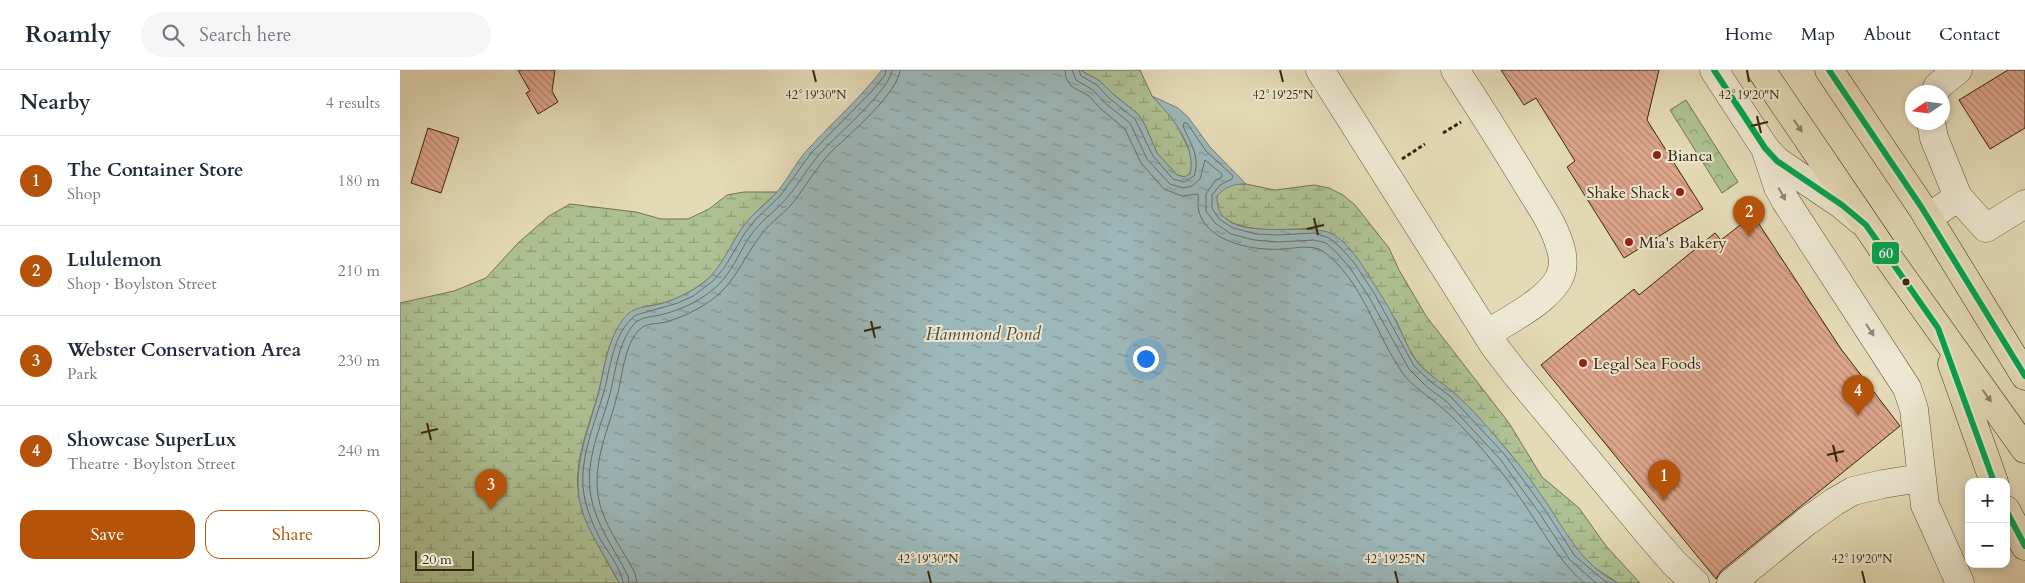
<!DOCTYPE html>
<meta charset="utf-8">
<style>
:root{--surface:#fff;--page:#f6f6f7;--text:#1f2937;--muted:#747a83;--line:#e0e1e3;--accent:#b45309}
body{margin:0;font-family:Cardo,serif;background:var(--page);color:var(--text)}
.controls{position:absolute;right:15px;bottom:15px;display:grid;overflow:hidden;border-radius:10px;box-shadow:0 2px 8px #0003}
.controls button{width:45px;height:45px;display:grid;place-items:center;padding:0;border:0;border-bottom:1px solid var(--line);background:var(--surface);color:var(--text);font:25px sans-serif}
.compass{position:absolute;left:1505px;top:15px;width:45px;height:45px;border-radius:50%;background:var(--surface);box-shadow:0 2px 8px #0003;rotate:257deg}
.scale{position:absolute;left:15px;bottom:12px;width:59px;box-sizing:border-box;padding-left:5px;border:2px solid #36250d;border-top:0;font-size:14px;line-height:18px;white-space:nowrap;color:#36250d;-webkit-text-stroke:4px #eee7d1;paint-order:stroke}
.you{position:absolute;left:745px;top:288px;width:18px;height:18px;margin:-12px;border:4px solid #fff;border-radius:50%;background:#1a73e8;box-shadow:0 0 0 8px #1a73e833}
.badge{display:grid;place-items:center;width:32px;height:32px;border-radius:50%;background:var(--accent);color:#fff;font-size:16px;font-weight:700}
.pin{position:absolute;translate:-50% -41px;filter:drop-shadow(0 1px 2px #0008)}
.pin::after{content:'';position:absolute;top:26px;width:18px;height:15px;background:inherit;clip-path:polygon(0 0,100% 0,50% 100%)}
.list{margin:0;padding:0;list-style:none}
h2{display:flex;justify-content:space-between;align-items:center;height:65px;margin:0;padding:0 20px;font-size:21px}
h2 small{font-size:16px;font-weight:400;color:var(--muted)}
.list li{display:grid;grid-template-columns:32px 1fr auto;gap:15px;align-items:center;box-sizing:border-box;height:90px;padding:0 20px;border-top:1px solid var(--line)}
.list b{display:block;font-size:19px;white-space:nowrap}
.list p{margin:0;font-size:16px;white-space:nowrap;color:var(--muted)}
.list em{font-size:16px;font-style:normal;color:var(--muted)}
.actions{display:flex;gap:10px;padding:15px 20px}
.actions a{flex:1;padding:11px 0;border:1px solid var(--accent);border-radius:15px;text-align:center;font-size:18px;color:var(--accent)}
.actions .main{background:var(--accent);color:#fff}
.icon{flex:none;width:28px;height:28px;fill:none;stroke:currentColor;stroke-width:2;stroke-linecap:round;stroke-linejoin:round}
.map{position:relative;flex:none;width:1625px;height:513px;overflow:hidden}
header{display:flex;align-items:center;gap:30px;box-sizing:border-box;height:70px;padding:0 25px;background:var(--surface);border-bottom:1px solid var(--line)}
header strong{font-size:24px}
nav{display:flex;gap:28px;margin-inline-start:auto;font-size:18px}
.search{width:350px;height:45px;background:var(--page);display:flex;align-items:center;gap:12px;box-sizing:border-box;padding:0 18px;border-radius:28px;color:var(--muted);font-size:19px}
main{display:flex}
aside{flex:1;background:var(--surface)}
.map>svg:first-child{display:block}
.forest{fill:url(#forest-crowns);stroke:#727350}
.wetland{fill:url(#wetland-marsh);stroke:#727350}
.water{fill:url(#water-ripples);stroke:#737d75}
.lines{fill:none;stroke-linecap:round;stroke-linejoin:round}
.shore{stroke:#696e64;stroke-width:1}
.building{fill:url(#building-back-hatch);stroke:#36250d}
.minor-casing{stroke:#625238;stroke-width:29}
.highway-casing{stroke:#36250d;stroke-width:29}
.path{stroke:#36250d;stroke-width:3;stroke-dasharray:4 2.5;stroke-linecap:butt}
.minor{stroke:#eee7d1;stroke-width:28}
.highway{stroke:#e5dab8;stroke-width:28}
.bus-1-casing{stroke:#eee7d1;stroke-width:10}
.bus-1{stroke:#00a651;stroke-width:6}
.oneway{fill:#8e8062}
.oneway2{fill:#92866f}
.ticks{fill:none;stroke:#36250d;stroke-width:2}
.poi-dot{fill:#8f2418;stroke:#eee7d1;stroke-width:2}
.bus-dot{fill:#36250d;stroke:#eee7d1;stroke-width:2}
.labels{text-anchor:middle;stroke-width:4;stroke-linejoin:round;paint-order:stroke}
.poi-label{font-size:16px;fill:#36250d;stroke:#eee7d1;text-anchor:start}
.water-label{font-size:18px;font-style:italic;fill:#504a38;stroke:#eee7d1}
.ticks-label{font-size:12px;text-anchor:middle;fill:#36250d;stroke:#eee7d1;stroke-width:4;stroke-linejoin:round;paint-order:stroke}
.line-badge{stroke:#eee7d1;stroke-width:2}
.badge-label{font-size:14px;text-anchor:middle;font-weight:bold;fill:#fff}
</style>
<header>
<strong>Roamly</strong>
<div class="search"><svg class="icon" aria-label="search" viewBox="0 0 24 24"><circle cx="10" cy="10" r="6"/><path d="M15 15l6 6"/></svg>Search here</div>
<nav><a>Home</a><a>Map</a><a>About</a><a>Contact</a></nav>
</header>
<main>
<aside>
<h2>Nearby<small>4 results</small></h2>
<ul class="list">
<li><span class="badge">1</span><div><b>The Container Store</b><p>Shop</p></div><em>180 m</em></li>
<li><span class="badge">2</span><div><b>Lululemon</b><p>Shop · Boylston Street</p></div><em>210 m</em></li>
<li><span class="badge">3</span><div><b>Webster Conservation Area</b><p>Park</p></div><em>230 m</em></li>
<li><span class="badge">4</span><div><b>Showcase SuperLux</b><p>Theatre · Boylston Street</p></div><em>240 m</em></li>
</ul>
<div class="actions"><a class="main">Save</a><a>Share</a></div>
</aside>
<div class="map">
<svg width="1625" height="513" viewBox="0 0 1625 513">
<defs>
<pattern id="forest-crowns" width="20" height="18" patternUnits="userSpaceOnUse" patternTransform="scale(1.25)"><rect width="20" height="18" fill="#aec194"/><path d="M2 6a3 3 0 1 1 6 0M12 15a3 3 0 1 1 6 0" fill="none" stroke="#8e9d77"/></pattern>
<pattern id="wetland-marsh" width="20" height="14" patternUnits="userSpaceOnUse" patternTransform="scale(1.25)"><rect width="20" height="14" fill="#aec194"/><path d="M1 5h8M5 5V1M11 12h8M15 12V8" fill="none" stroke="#8e9d77"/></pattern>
<pattern id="water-ripples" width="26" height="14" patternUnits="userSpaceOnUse" patternTransform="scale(1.25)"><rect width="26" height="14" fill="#9cb8ba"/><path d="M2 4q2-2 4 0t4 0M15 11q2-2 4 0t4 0" fill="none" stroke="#809596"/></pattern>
<pattern id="building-back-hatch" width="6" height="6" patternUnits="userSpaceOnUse" patternTransform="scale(1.25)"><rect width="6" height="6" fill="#dda58c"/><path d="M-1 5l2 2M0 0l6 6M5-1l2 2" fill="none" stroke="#b48671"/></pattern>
</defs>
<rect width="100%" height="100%" fill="#e5dab8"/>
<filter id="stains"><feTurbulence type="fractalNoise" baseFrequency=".004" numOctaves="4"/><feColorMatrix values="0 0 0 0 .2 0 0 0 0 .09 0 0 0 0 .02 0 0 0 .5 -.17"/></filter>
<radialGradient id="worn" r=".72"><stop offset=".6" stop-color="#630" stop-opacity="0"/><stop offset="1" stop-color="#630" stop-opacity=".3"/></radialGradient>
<path class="forest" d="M1286,30l52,82 -16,11 -52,-83z"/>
<path class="wetland" d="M680,0h60l12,26 23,25 15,31 2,13 -2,9 -5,3 -8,-2 -20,-22 -12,-28 -6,-10 -26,-21 -13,-13z
M833,114h13l29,6 39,-5 15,3 14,7 12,10 34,43 10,22 27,46 83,107 33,54 37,31 27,38 34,37h-22l-23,-15 -16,-15 -70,-101 -56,-60 -19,-14 -16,-15 -10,-16 -12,-27 -81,-92c-24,1 -87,9 -98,-21 -1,-3 0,-8 0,-11l6,-7z
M344,122h33c-13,13 -27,24 -37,39 -10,16 -17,34 -31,47 -14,12 -32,22 -50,26 -6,2 -14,1 -18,4 -8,6 -21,16 -25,24 -10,18 -12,38 -17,58 -9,35 -28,74 -19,111 7,30 25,55 39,82h-219v-280l54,-12 32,-13 32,-35 31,-27 21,-12 66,8 25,7h27l21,-10 18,-14z"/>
<path class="water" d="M482,0h198l20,11 13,13 26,21 6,10 12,28 20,22 7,2 6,-3c7,-29 -20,-59 -38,-78l26,12 10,9 22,30 36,37c-13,0 -20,2 -29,12 -2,51 85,25 113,37 12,5 25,21 32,32 11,18 24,36 33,55 8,14 13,30 23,43 10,12 24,19 35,29 20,17 38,39 54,58 16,18 30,39 43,58 19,30 35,59 68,75h-999c-13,-27 -35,-55 -40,-85 -5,-38 11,-71 20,-107 6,-25 9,-57 29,-77 9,-8 20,-7 32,-10 17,-5 36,-14 49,-26 18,-18 25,-44 43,-62 8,-8 17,-15 25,-24 12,-14 20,-32 33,-45 24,-26 50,-49 72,-77z"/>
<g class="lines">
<path class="shore" d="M665,0l1,8 5,8 18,10 12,13 24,20 16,34 23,26 18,7 16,-2c1,6 -1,12 1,18 10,32 57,39 85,37 12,-1 30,-5 40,3 38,28 52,83 78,120 10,15 26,23 39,35 19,16 36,36 52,55 15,17 28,37 40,55 16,24 29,47 51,66
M672,0l4,10 17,10 12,13 25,20 17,36 23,25 13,4 9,-2 8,-7 5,-19 17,14v3l-7,4 -9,13v17l9,12 16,11 23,6 24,2 36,-2 12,3 11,10 13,15 19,29 40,72 18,18 19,14 54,58 40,55 30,46 26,23
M679,0l2,6 16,9 12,13 26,21 18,37 20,23 11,3 10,-6c7,-19 -4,-33 -11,-50l1,-3h3l19,28 27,25 -1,3 -12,6 -8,10v13l7,11 14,9 23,6 22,1 36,-2 15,5 12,10 14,16 19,29 40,73 17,16 19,14 55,59 40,55 30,46 32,27
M223,513c-2,-15 -15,-31 -23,-44 -6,-12 -12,-26 -15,-39 -8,-36 8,-72 18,-105 8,-27 9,-62 33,-80l42,-12 15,-7 20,-15 11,-13 21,-35 10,-13 25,-24 32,-44 60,-61 13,-16 1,-5
M229,513l-1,-7c-13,-26 -32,-51 -37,-79 -7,-36 10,-70 19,-103 6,-24 8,-52 25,-71 7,-7 20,-6 29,-9 19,-5 38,-14 53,-28 15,-14 22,-33 33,-50 10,-14 23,-23 35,-36 15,-17 25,-37 41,-53 15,-15 65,-59 66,-77
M237,513l-2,-10c-13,-25 -33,-50 -37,-78 -5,-35 11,-67 19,-99 6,-22 7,-51 23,-67 6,-6 18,-5 26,-7 20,-6 43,-17 58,-33 14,-15 22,-34 34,-50 9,-14 23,-23 34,-35 14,-18 25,-38 41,-54 17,-16 66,-58 67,-80"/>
</g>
<path class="building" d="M118,0h37l-3,21 6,11 -20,12 -12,-21 4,-2z
M1101,0h158l-12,50 56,89 -79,49 -57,-91 8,-6 -39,-63 -12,7z
M1608,0h17v58l-35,21 -31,-49z
M28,58l31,10 -18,55 -30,-10z
M1353,145l88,134 59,77 -179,145 -5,8 -175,-214 93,-76 5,6 76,-62 6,7z"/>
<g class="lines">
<defs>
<path id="minor" d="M920,0l175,277 20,26 133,160 26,30 21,20
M1055,0c24,36 47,73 69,109 13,22 29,43 36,67 3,9 4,21 0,30 -10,24 -52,44 -73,58
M1314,0l51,78 12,13 65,44 18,15
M1535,22l3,-6 20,-16
M1531,52l3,16 24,59
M1365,78l13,39 7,13 122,188 7,21 11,96 35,78
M1528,148l30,-21 28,31 39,-24
M1331,513l75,-61 28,-20 19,-11 30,-7 38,-6"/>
<path id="highway" d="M1361,0l129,190 135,189
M1429,0l93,138 103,168
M1552,294l42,118
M1606,440l19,36"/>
</defs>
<use href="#minor" class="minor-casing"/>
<use href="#highway" class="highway-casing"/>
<path class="path" d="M1043,63l18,-11
M1002,89l23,-15"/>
<use href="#minor" class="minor"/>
<use href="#highway" class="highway"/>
<defs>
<path id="bus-1" d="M1314,0l51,78 12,13 65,44 24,20 72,103 56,154
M1429,0l93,138 103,168
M1606,440l19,36"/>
</defs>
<use href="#bus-1" class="bus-1-casing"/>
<use href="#bus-1" class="bus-1"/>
</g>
<defs><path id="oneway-solid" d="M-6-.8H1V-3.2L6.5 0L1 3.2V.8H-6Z" transform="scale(1.25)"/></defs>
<g class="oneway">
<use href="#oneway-solid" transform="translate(1398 56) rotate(56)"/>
<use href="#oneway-solid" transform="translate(1587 326) rotate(54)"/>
</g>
<g class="oneway2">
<use href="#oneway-solid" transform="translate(1382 124) rotate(61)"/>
<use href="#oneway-solid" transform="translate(1470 260) rotate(57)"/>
</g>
<path class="ticks" d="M413,0l3,12M880,0l3,12M1347,0l2,12M1357,46l4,17M1351,56l17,-4M914,148l4,17M907,159l17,-4M471,251l4,17M464,261l17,-4M27,353l4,17M21,363l17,-4M1433,375l4,17M1427,385l17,-4M528,501l3,12M995,501l3,12M1462,501l3,12"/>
<g class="poi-dot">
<circle cx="1257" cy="85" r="5"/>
<circle cx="1280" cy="122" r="5"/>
<circle cx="1229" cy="172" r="5"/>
<circle cx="1183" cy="293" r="5"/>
</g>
<circle class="bus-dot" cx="1506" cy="212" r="4.5"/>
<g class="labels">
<g class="poi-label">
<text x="1267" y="91">Bianca</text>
<text x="1270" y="128" text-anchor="end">Shake Shack</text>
<text x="1239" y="178">Mia's Bakery</text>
<text x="1193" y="299">Legal Sea Foods</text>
</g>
<g class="water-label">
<text x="583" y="270">Hammond Pond</text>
</g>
</g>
<g class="ticks-label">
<text x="416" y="29">42°19'30"N</text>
<text x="883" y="29">42°19'25"N</text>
<text x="1349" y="29">42°19'20"N</text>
<text x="528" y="493">42°19'30"N</text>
<text x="995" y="493">42°19'25"N</text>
<text x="1462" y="493">42°19'20"N</text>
</g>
<rect class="line-badge" x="1471" y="171" width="29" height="24" rx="5" fill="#00a651"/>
<g class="badge-label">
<text x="1486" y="188">60</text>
</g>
<rect width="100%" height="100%" filter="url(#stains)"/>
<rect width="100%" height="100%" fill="url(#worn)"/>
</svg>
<div class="controls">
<button>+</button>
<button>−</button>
</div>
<svg class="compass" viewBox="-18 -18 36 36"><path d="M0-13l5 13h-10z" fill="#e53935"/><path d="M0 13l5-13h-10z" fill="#747a83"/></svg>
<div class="scale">20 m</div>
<div class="you"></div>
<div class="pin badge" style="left:1264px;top:431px">1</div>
<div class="pin badge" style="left:1349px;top:167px">2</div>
<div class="pin badge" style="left:91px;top:440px">3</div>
<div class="pin badge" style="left:1458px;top:346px">4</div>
</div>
</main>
